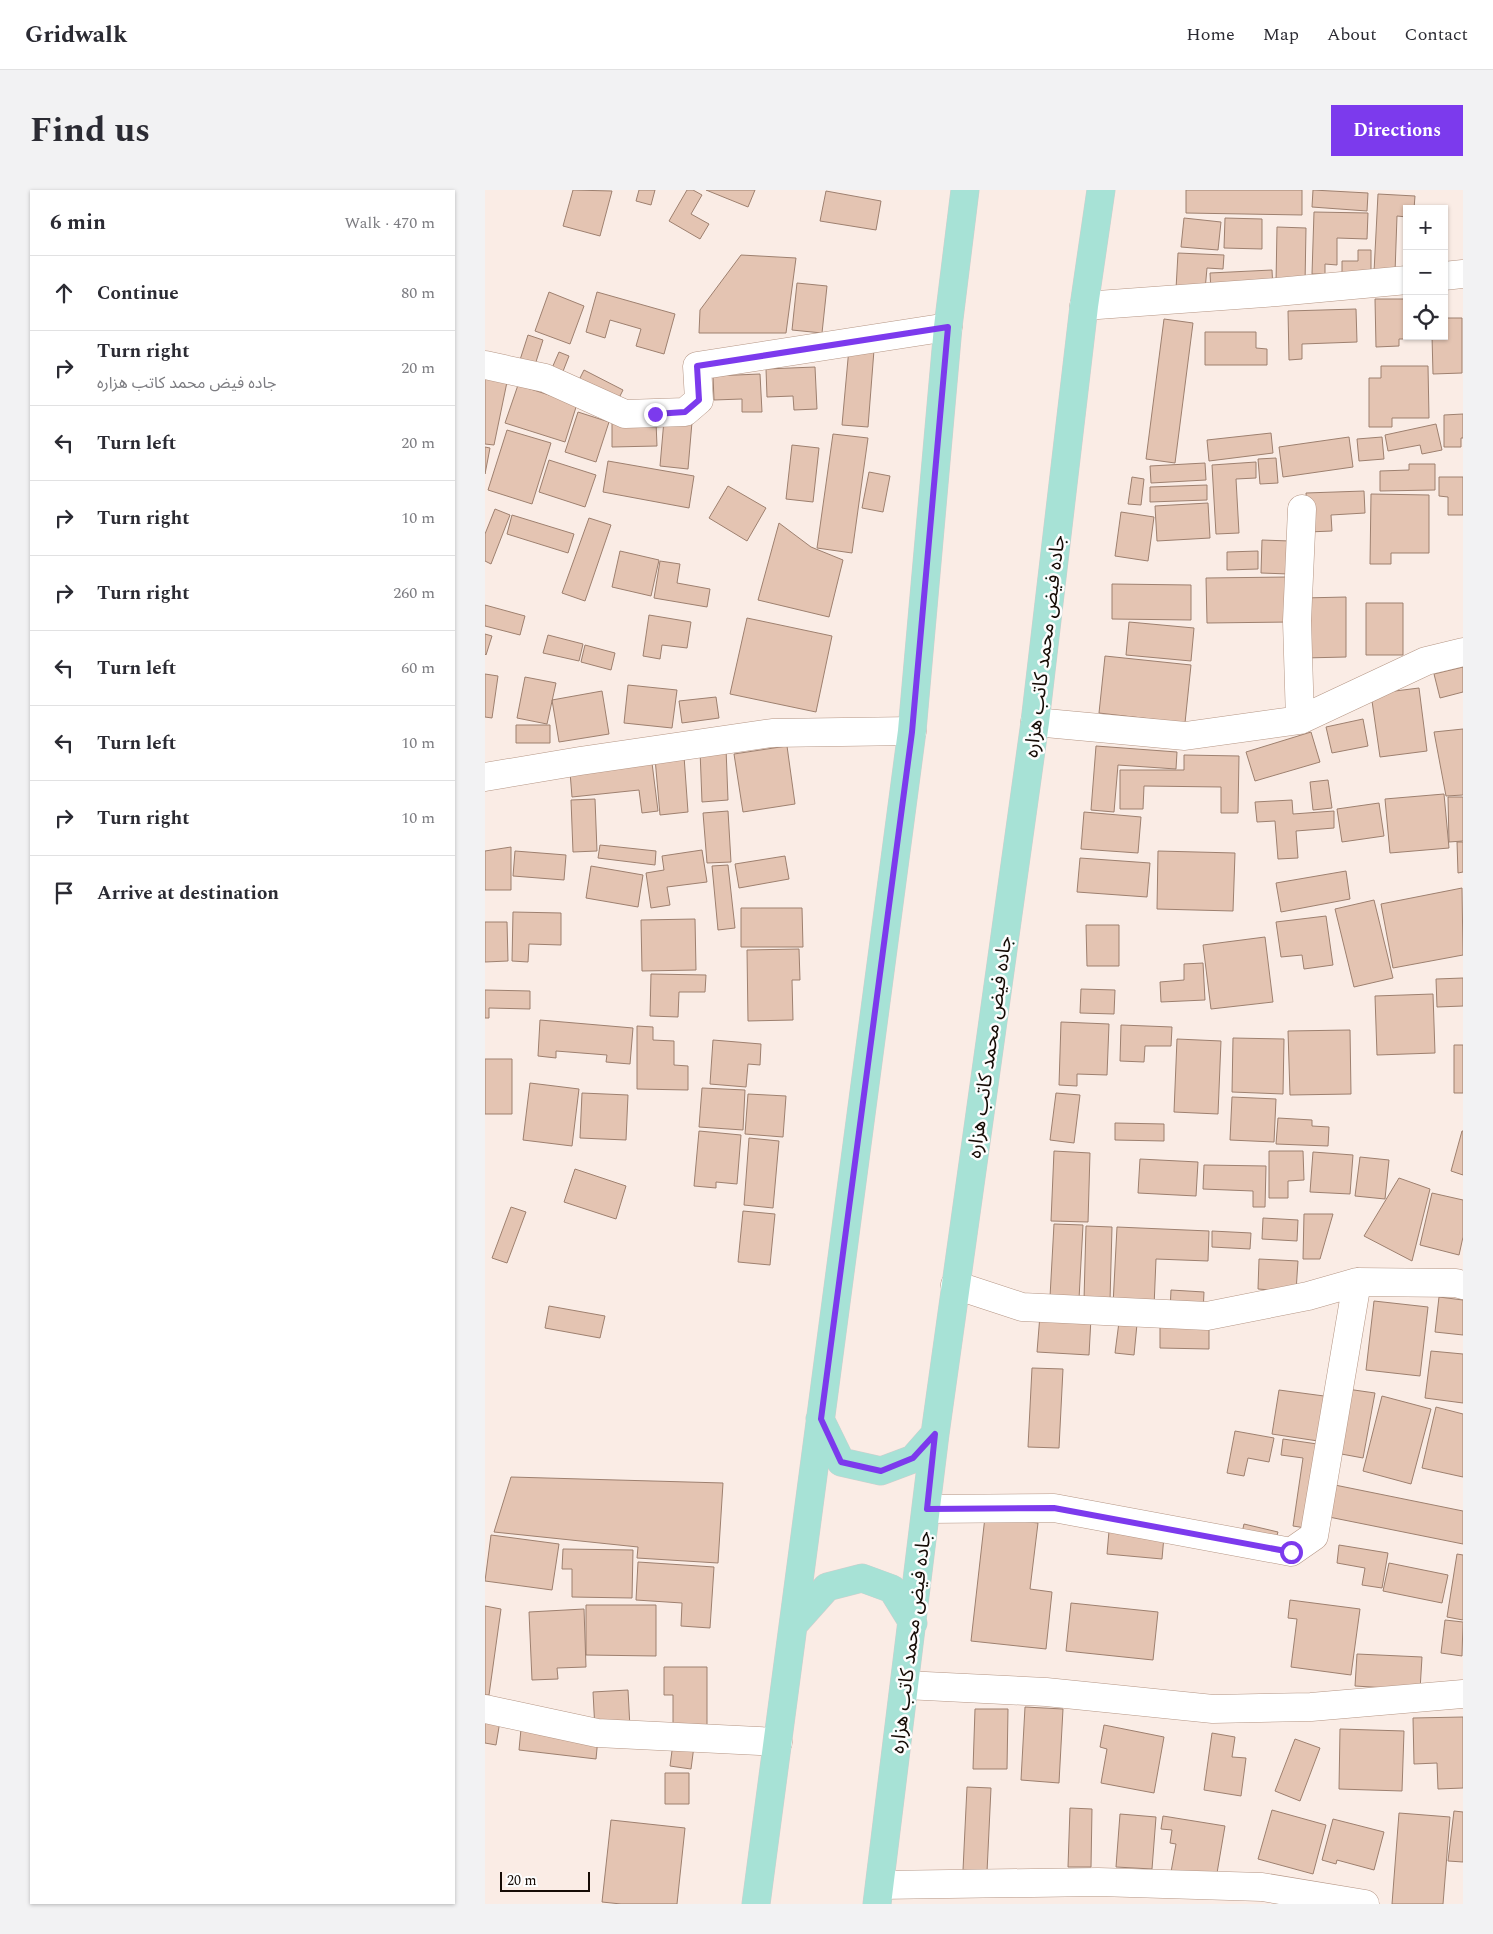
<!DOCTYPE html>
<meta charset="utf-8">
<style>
:root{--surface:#fff;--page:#f2f2f3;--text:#2b2b33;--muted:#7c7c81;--line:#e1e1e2;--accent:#7c3aed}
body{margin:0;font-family:Spectral,"Noto Sans Arabic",serif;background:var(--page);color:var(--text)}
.controls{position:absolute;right:15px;top:15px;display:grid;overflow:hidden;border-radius:0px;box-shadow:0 1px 4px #0004}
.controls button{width:45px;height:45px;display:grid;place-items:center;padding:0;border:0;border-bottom:1px solid var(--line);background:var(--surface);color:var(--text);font:25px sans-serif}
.scale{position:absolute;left:15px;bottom:12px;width:90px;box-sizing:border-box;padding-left:5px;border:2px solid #150b05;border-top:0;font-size:14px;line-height:18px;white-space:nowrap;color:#150b05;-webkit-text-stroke:4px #fdfdfd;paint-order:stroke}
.stop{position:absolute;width:15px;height:15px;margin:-11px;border:4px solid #7c3aed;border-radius:50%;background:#fff}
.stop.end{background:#7c3aed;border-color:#fff;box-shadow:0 1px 5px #0008}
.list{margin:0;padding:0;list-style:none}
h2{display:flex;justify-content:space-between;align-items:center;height:65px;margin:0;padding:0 20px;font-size:21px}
h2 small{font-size:16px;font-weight:400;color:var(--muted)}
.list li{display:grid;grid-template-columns:32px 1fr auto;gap:15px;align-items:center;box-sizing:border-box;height:75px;padding:0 20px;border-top:1px solid var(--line)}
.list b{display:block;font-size:19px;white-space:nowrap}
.list p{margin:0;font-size:16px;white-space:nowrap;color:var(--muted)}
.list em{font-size:16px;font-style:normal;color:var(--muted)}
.icon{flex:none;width:28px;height:28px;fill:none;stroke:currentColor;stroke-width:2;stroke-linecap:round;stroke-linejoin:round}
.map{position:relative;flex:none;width:978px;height:1714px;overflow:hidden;border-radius:0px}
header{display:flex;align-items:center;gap:30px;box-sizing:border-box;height:70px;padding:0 25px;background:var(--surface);border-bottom:1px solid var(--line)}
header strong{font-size:24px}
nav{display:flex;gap:28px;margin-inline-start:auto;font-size:18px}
.intro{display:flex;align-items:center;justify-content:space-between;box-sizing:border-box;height:120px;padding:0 30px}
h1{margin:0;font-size:35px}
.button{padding:12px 22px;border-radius:0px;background:var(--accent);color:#fff;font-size:18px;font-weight:700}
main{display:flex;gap:30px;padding:0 30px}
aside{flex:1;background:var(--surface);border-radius:0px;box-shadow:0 1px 4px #0004}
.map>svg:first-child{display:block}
.building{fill:#e4c4b2;stroke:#9e806f}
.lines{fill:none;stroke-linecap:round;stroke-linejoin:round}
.minor-casing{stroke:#b59685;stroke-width:29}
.primary-casing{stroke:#d0cecd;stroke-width:29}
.minor{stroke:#fff;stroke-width:28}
.primary{stroke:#a7e2d6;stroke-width:28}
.route{stroke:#7c3aed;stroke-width:6}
.labels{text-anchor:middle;stroke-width:5;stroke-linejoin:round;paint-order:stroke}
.street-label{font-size:20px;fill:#150b05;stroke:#fdfdfd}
</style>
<header>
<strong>Gridwalk</strong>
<nav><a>Home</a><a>Map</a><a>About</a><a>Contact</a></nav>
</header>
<div class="intro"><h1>Find us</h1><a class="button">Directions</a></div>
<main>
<aside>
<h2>6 min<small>Walk · 470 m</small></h2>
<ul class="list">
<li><svg class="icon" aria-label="ahead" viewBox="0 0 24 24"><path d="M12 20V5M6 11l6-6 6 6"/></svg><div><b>Continue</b></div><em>80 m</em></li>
<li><svg class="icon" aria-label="right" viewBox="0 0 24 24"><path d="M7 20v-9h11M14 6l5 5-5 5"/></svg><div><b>Turn right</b><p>جاده فیض محمد کاتب هزاره</p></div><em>20 m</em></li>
<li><svg class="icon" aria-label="left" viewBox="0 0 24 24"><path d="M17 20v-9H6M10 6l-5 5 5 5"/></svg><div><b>Turn left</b></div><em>20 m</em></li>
<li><svg class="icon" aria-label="right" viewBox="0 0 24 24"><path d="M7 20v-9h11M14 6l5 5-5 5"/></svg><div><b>Turn right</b></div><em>10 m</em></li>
<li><svg class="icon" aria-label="right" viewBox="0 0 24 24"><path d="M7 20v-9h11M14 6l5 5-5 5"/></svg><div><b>Turn right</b></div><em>260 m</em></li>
<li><svg class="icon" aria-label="left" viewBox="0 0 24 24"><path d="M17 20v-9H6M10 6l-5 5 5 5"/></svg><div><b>Turn left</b></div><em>60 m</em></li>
<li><svg class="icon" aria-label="left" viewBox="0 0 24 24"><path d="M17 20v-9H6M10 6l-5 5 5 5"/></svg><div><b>Turn left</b></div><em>10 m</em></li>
<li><svg class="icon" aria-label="right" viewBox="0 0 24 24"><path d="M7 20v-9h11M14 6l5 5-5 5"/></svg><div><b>Turn right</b></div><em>10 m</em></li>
<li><svg class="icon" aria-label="arrive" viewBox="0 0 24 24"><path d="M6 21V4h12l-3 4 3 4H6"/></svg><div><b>Arrive at destination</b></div></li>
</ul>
</aside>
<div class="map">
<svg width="978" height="1714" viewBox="0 0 978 1714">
<rect width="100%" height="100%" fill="#faece5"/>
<path class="building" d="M88,0l39,1 -12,45 -37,-10z
M154,0h16l-4,15 -15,-4z
M202,0h6l9,5 -11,19 18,10 -9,15 -31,-18z
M221,0h49l-7,17z
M701,0h116v25l-116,-2z
M828,0l55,3 -1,18 -55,-4z
M341,1l55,10 -5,29 -56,-9z
M893,4l37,2 -1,13h-7v8l-10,-1 -2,57 -21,-1z
M829,22l54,1 -1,26 -30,-1v27l-12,-1v10h-13z
M699,28l37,4 -3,28 -37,-3z
M740,28l37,1v30l-38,-1z
M792,37l29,1 -1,56 -29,-1z
M873,60h13v27h-29v-16h16z
M693,63l46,2 -1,14 -16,-1 -2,22 -29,-1z
M256,65l55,3 -10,75h-87l1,-23z
M787,80l1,20 -62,2 -1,-19z
M312,93l30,3 -5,47 -30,-3z
M64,102l35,14 -14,38 -35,-13z
M112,102l78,22 -11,40 -28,-8 5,-17 -31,-9 -5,18 -19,-6z
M890,109h32v37h21v3h-29v7l-23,1z
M871,119l1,33 -55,2v15l-13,1 -1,-49z
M959,128h18v55l-29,1 -1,-38h12z
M679,129l29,4 -18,140 -29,-4z
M720,142h51v16l11,1v16h-62z
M43,145l15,5 -9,28 -15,-5z
M364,158l25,2 -6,77 -26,-2z
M74,162l10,4 -9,23 -11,-4z
M896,176h47l1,52h-37v9h-23v-49h12z
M330,177l2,42 -23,1 -1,-14 -26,1 -1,-28z
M99,180l39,20 -7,14 -39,-20z
M275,184l2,38h-20v-13l-28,1 -1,-24z
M0,188l22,4 -13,63 -9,-1z
M33,195l59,19 -12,38 -60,-19z
M93,222l31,10 -13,40 -31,-10z
M978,224v24h-2v9h-17v-32z
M179,230l28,2 -4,47 -28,-3z
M127,232h44l1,24 -45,1z
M951,234l6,26 -20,4 -2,-9 -32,6 -3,-16z
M22,240l44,13 -19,61 -44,-14z
M786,243l2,20 -64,8 -2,-21z
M348,244l35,4 -16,115 -35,-5z
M864,247l4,30 -70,10 -4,-30z
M897,247l2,22 -25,2 -2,-22z
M307,255l27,3 -6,54 -27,-3z
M0,257l5,1 -5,26z
M791,268l2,25 -18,1 -2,-25z
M64,270l47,15 -11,32 -46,-15z
M123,271l86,15 -5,32 -86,-16z
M771,272v16l-20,1 3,54 -23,1 -4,-69z
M720,273l1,17 -55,3 -1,-17z
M924,274h26v26l-55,1v-20l29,-1z
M384,282l21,4 -7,36 -21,-4z
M647,287l12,2 -3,26 -13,-1z
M954,287h24v38h-15v-18l-9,-1z
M722,295v15l-57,2v-15z
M243,296l38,22 -19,33 -38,-23z
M879,301l1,22 -34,2 1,16 -24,1 -2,-39z
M886,304l58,1v58h-38v11h-21z
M723,313l2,35 -53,3 -2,-35z
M10,319l15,6 -19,49 -6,-3v-27z
M636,322l33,5 -6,44 -33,-5z
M27,325l62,19 -6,19 -61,-19z
M104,328l22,7 -26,76 -23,-8z
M294,333l32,24 32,13 -14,57 -71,-17z
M777,350l28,1 -1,33 -28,-1z
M135,361l39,9 -8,36 -39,-9z
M773,361v18l-31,1v-18z
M175,371l20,3 -3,19 33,6 -3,18 -53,-9z
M804,387l1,45 -83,1 -1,-45z
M627,394l79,1v35l-79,-1z
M861,407v60l-42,1 -1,-60z
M881,413h37v52h-37z
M0,415l40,11 -5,19 -35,-9z
M164,425l42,7 -4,26 -25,-3 -2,14 -17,-3z
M262,428l85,18 -16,76 -86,-18z
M644,432l65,6 -3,33 -65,-6z
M0,444l7,2 -6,19 -1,-1z
M63,445l35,9 -4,17 -36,-8z
M100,455l30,8 -4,17 -30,-8z
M620,466l86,9 -6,58 -86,-10z
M978,477v25l-23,6 -6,-24z
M0,484l13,2 -6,42 -7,-1z
M40,487l31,6 -9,41 -30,-6z
M143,495l49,5 -5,38 -48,-5z
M934,498l8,63 -47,6 -9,-63z
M117,501l7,43 -50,8 -7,-42z
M231,507l3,21 -37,5 -3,-22z
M878,529l5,27 -36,7 -6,-26z
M31,535h34v18h-34z
M978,539v66l-17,1 -12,-64z
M826,542l9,30 -65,19 -9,-29z
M302,556l8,58 -52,8 -9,-58z
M611,556l81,6 -1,17 -58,-4 -4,47 -23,-2z
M241,558l2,52 -26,2 -2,-52z
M699,565l55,1 -1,57h-17v-26l-77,-1 -1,23h-23v-39h64z
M199,566l4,56 -28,3 -5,-57z
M167,573l6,48 -16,2 -3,-23 -67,7 -2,-25z
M843,590l4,28 -19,2 -3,-28z
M959,604l5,54 -59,5 -5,-54z
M963,607h15v44l-14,1z
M110,609l2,52 -24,1 -2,-52z
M807,610l1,14 41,-3v17l-38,3 2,27 -20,1 -3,-38 -18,1 -2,-20z
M894,613l5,33 -42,6 -5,-33z
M243,621l3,51 -24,1 -4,-50z
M599,622l57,5 -3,36 -57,-4z
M972,652h6v30l-5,1z
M115,655l56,6 -1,14 -57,-7z
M26,657v43h-26v-39z
M217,660l5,32 -40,5 3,18 -19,3 -5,-35 18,-3 -2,-14z
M30,661l51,4 -2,25 -51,-4z
M673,661l77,2 -2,58 -76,-2z
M300,666l4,23 -50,9 -4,-24z
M595,668l70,5 -3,34 -70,-5z
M243,675l7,63 -17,2 -6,-64z
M106,676l52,9 -5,32 -52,-9z
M861,681l4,28 -69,13 -5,-29z
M977,698l1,67 -70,13 -12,-64z
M889,710l19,78 -39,9 -19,-78z
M256,718h61l1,39h-62z
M28,722l48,1v32l-32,-1 -1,18 -16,-1z
M841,726l7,49 -29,4 -2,-14 -21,2 -5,-35z
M210,729l1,51 -54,1 -1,-51z
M0,732h22l1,39 -23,1z
M601,735h33v41h-32z
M780,747l8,65 -62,7 -8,-64z
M314,759l1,31h-8l1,40 -45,1 -1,-71z
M718,773l2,37 -44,2 -1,-20 24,-2v-16z
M166,784l55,1 -1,17h-26l-1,25 -28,-1z
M978,788v28l-26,1 -1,-28z
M596,799l34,1 -1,24 -34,-1z
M0,800l45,1v18l-41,-1v10h-4z
M948,804l2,59 -58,2 -2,-59z
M55,830l93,8 -3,36 -24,-2 1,-7 -51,-4v7l-18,-2z
M576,832l48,2 -2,51 -30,-1v12l-18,-1z
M636,835l51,2 -1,19h-26l-1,16 -24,-1z
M152,836l16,1v13l21,1v24l14,1v24l-51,-1z
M865,840l1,64 -61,1 -2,-64z
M748,848l51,1 -1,55 -51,-2z
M692,849l44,2 -3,73 -44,-2z
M228,850l48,4 -1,21 -12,-1 -2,23 -36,-3z
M969,855h9v48h-9z
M0,869h27v55h-27z
M45,893l49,6 -7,57 -49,-6z
M217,898l43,2 -2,40 -44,-3z
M97,903l46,2 -2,45 -46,-2z
M571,903l24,2 -6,48 -24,-3z
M263,904l38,2 -3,41 -38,-3z
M747,907l44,2 -2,43 -44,-2z
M793,928l34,2v6l17,1 -1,19 -52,-2z
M630,933l49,1v17l-49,-1z
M214,941l42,4 -4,49 -21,-2v6l-22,-2z
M977,941h1v44l-12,-4z
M264,948l30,3 -6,67 -29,-3z
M569,961l36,2 -2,69 -37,-1z
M784,961h34l1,29 -16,1v17h-19z
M828,962l40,3 -3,39 -40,-2z
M875,967l29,3 -4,39 -30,-3z
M655,969l58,3 -2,34 -58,-3z
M719,975l62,1 -1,41h-12v-16l-50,-2z
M90,979l51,17 -10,33 -52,-17z
M914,988l31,11 -18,72 -48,-25z
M947,1003l31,7v37l-4,18 -39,-10z
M26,1017l15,5 -19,51 -15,-5z
M258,1021l32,3 -5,51 -32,-3z
M819,1024h29l-13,45h-17z
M778,1028l35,2 -1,21 -35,-2z
M569,1034l29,1 -4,74 -29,-2z
M601,1036l26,1 -2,74 -26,-1z
M632,1037l92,4 -1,30 -52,-2 -2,48 -41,-2z
M727,1041l39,2 -1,16 -38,-2z
M774,1069l39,2 -2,31 -38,-3z
M686,1100l33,2 -1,21 -33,-2z
M954,1107l24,3v35l-28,-3z
M889,1111l54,6 -8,69 -54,-6z
M64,1116l56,10 -5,22 -55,-10z
M555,1125l51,3 -2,37 -52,-3z
M634,1132l18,2 -3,31 -19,-2z
M675,1136l49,1v22l-49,-1z
M946,1161l32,3v49l-38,-5z
M547,1178l31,1 -4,79 -31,-1z
M862,1199l28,4 -12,65 -27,-5z
M794,1200l45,6 -6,45 -46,-7z
M897,1206l49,13 -20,75 -48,-13z
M951,1217l27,7v63l-41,-9z
M750,1241l39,7 -5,24 -21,-4 -4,18 -17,-3z
M798,1249l41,6 -12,84 -19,-3 10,-68 -22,-3z
M26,1287l212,6 -5,80 -81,-5 1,-11 -144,-15z
M840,1293l138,28v33l-144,-29z
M500,1327l53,6 -8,66 22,3 -6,57 -75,-8z
M759,1334l34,8 -4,13 -33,-8z
M624,1341l55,5 -2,23 -55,-5z
M6,1345l68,9 -7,46 -67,-9z
M854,1355l49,8 -6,35 -20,-3 3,-17 -28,-5z
M78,1359l70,1 -1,48 -60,-1v-28h-10z
M972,1364l6,1v65l-16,-3z
M153,1372l76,5 -4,61 -29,-2 1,-23 -46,-3z
M904,1373l59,12 -6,28 -59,-12z
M805,1410l70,9 -9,66 -60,-8 6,-48 -9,-1z
M586,1413l87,9 -5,48 -87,-9z
M101,1415h70v51l-70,-1z
M0,1416l16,3 -12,86h-4z
M99,1419l2,58 -29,1 1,11 -26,1 -3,-68z
M960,1430l18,2 -1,34 -21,-3z
M872,1464l65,3 -2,33 -65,-4z
M179,1477h43v59h-34v-31h-9z
M143,1500l2,38 -35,2 -2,-38z
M540,1517l38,2 -4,74 -38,-3z
M490,1519h33l-1,60h-34z
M978,1527v71l-25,1 -1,-26 -23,1 -1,-46z
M0,1529l15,2 -4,24 -11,-2z
M619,1535l60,12 -10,56 -53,-10 6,-34 -7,-2z
M36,1539l77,9 -2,21 -77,-9z
M855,1539l64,2 -2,60 -63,-2z
M727,1543l23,4 -3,20 14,1 -5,38 -37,-6z
M810,1549l25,9 -20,53 -25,-10z
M188,1553l21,3 -3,23 -21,-3z
M180,1583h24v31h-24z
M482,1597l24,1 -4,84 -24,-2z
M585,1618l22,1 -1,58h-23z
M787,1620l54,15 -13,49 -55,-15z
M969,1621l9,1v50l-15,-1z
M914,1623l51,4 -7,87h-51z
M635,1624l36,3 -4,52 -36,-2z
M678,1626l62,10 -9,53 -45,-7 5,-28 -6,-1 2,-13 -11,-1z
M848,1629l51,13 -10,38 -37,-10 -1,4 -14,-4z
M126,1630l74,8 -8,76h-56l-19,-2z"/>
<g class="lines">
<defs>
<path id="minor" d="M959,86l19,-2
M599,116l193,-14 130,-12
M0,175l60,13 80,36 60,-2 14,-12 -2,-34 251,-39
M815,530l-3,-99 5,-112
M550,532l150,14 115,-16 126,-59 37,-9
M0,587l95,-16 192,-28 140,-2
M470,1095l67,22 185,9 101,-20 49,-14 99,1 7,2
M442,1319l127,-1 237,44 23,-16 43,-254
M420,1495l141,7 167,17 98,-2 152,-13
M0,1519l112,24 181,9
M395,1695l218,-3 164,5 103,17"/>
<path id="primary" d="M335,1229l21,43 40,9 32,-12 22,-25
M309,1434l33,-37 35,-9 30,11 21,34
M271,1714l156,-1173 36,-404 17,-137
M392,1714l58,-470 100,-712 49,-416 17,-116"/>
</defs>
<use href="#minor" class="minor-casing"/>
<use href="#primary" class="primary-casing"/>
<use href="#minor" class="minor"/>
<use href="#primary" class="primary"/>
</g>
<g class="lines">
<path class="route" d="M170,224l30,-2 14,-12 -2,-34 251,-39 -36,405 -91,687 20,43 40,9 32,-13 22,-24 -8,75 127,-1 237,44"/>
</g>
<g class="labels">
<g class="street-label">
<text transform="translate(559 456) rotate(-83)" y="7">جاده فیض محمد کاتب هزاره</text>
<text transform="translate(504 857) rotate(-82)" y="7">جاده فیض محمد کاتب هزاره</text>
<text transform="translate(425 1452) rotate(-83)" y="7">جاده فیض محمد کاتب هزاره</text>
</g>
</g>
</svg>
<div class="controls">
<button>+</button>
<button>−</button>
<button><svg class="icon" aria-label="locate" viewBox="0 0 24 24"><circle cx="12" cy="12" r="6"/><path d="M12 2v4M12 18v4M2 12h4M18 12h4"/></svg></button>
</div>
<div class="scale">20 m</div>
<div class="stop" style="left:806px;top:1362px"></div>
<div class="stop end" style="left:170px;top:224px"></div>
</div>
</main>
